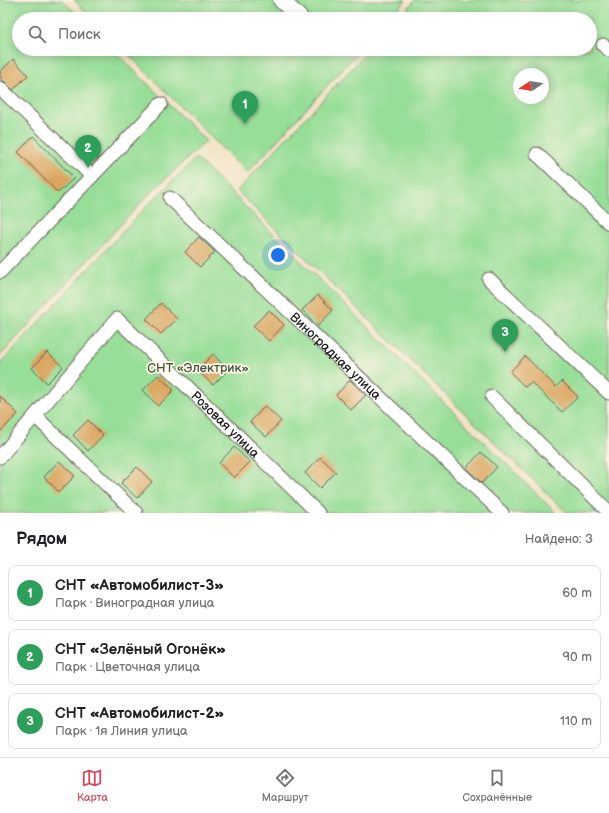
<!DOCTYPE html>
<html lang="ru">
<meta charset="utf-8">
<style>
:root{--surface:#fff;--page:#f6f6f6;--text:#202124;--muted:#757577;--line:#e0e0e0;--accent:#d1495b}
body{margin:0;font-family:"Balsamiq Sans",sans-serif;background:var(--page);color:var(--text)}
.compass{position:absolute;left:513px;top:68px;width:36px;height:36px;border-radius:50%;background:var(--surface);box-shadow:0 2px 10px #0003;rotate:258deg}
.you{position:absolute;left:278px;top:255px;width:14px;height:14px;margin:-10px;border:3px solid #fff;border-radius:50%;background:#1a73e8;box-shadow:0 0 0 6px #1a73e833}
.badge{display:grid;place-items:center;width:26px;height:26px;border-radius:50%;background:var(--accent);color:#fff;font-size:13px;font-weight:700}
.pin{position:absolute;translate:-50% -33px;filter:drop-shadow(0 1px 2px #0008)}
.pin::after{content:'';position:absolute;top:21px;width:14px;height:12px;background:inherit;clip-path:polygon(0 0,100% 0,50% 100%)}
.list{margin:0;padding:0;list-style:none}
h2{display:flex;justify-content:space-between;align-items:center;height:52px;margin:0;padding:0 16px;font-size:17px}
h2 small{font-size:13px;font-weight:400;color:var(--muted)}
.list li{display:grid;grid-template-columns:26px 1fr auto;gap:12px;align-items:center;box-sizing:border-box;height:56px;margin:0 8px 8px;padding:0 8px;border:1px solid var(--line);border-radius:8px}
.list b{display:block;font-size:15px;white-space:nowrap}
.list p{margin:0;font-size:13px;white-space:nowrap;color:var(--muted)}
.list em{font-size:13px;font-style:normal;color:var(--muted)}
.icon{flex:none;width:22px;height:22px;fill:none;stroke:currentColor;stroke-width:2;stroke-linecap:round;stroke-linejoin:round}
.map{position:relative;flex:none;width:609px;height:513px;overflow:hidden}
.search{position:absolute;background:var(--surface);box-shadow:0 2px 10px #0003;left:12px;right:12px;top:12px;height:44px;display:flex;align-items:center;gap:10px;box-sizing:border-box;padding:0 14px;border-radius:22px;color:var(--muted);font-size:15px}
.sheet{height:244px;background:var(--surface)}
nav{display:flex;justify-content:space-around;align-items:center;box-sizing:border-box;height:56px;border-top:1px solid var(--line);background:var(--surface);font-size:11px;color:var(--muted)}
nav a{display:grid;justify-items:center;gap:2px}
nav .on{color:var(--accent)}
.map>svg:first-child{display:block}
.green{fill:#97de98;stroke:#5a7d5a;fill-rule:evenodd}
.building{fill:#daa661}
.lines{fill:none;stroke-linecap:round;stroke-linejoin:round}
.minor-casing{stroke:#676258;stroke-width:15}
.tertiary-casing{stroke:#676258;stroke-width:18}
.minor{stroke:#fff;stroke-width:13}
.tertiary{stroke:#fff;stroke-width:16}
.labels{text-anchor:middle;stroke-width:3.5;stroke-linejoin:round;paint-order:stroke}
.street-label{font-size:13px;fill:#1c1c1c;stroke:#fcf5e5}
.park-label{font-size:13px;fill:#415641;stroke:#fcf5e5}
</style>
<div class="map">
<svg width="609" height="513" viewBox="0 0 609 513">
<rect width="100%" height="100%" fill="#fcf5e5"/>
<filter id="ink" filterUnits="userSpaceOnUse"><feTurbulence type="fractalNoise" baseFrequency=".025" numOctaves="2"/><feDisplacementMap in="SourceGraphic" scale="8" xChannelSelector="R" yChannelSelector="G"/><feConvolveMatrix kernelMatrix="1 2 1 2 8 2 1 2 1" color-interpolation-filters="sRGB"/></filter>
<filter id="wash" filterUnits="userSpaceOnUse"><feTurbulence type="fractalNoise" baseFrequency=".012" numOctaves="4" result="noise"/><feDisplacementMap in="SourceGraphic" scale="16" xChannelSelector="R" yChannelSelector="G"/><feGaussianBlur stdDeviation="0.9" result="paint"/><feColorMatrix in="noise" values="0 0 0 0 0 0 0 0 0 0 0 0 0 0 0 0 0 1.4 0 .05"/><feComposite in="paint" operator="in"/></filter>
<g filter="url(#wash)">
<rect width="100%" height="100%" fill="#f1e4c6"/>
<path class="green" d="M0,0h62l20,19h-63v30h93l94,92 -59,55 -147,160z
M74,0h332l-17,19h-296z
M415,0h194v513h-42l-330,-322 133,-142h220v-30h-192zM519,74h24v24h-24z
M123,49h238l-114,124z
M196,158l360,355h-556v-149l141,-152z"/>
<g id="blocks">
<path class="building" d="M13,59l15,16 -15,15 -13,-13v-5z
M33,136l41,42 -16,15 -40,-41z
M199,237l16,15 -15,15 -15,-15z
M318,295l15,15 -15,16 -16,-16z
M161,303l16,16 -16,15 -15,-15z
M269,310l15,15 -15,16 -16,-15z
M47,352l16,15 -16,16 -15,-15z
M213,354l15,16 -15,15 -16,-15z
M525,356l31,31 6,-6 16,16 -16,15 -31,-30 -6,5 -15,-15z
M158,375l16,15 -16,16 -15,-16z
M350,380l16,15 -15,15 -15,-15z
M0,396l18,18 -18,18z
M265,406l16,15 -15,16 -16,-15z
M88,420l15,15 -15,16 -15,-16z
M234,447l16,15 -16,16 -15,-15z
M481,452l16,15 -15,16 -16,-15z
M320,457l16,15 -16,16 -15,-15z
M59,461l16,15 -16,16 -15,-15z
M137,467l15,15 -15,16 -16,-15z"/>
</g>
</g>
<g filter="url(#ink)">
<use href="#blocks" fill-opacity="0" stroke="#676258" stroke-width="1"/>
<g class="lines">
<defs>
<g id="minor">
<path d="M603,45l6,5"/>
<path d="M0,88l92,88"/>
<path d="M537,154l72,69"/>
<path id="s1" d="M170,198l332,315"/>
<path d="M0,272l161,-168"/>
<path d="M489,279l120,114"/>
<path d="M492,397l117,115"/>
<path d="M35,416l101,97"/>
<path id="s2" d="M0,457l117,-138 201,194"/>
</g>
<path id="tertiary" d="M281,0l20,19"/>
</defs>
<use href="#minor" class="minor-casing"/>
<use href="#tertiary" class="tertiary-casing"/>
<use href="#minor" class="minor"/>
<use href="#tertiary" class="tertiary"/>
</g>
</g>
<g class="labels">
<g class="street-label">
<text dy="5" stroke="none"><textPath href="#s1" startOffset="229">Виноградная улица</textPath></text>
<text dy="5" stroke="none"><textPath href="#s2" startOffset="332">Розовая улица</textPath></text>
</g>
<g class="park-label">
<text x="198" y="372">СНТ «Электрик»</text>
</g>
</g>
</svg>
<svg class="compass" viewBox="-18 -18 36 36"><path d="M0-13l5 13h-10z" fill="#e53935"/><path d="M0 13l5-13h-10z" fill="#757577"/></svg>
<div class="you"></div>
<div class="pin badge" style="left:245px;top:124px;background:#2e9e5b">1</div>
<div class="pin badge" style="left:88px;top:168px;background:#2e9e5b">2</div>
<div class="pin badge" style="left:505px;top:352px;background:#2e9e5b">3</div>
<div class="search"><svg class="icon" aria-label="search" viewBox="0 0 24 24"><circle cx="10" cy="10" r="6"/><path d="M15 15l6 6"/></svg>Поиск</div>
</div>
<section class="sheet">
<h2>Рядом<small>Найдено: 3</small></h2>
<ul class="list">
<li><span class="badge" style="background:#2e9e5b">1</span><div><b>СНТ «Автомобилист-3»</b><p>Парк · Виноградная улица</p></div><em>60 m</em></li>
<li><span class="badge" style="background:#2e9e5b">2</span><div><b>СНТ «Зелёный Огонёк»</b><p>Парк · Цветочная улица</p></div><em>90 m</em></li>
<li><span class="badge" style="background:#2e9e5b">3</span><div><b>СНТ «Автомобилист-2»</b><p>Парк · 1я Линия улица</p></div><em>110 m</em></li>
</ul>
</section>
<nav>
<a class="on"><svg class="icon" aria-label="map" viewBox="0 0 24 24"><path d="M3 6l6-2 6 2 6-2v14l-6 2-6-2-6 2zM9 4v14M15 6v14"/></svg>Карта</a>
<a><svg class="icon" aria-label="directions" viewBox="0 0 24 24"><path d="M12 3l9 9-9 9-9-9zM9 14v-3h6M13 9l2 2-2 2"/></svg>Маршрут</a>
<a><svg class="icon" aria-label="saved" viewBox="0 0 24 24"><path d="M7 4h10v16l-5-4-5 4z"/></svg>Сохранённые</a>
</nav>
